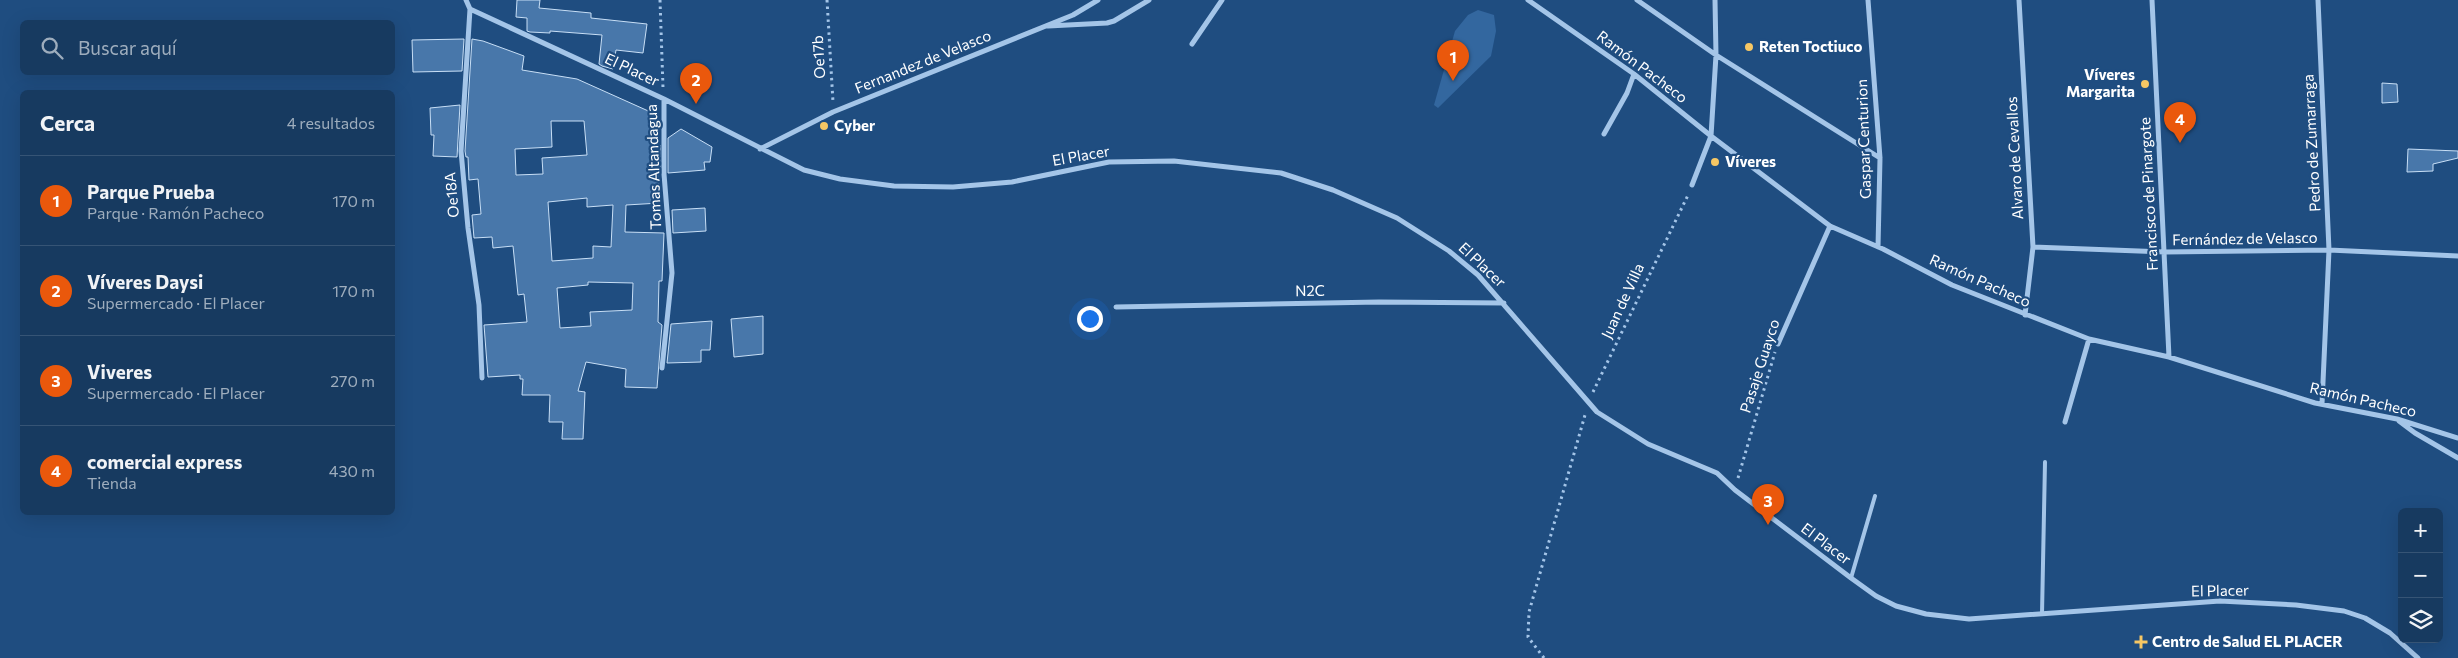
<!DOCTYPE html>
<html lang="es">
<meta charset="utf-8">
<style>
:root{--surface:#173a60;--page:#244569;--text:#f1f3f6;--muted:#9eadbd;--line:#365475;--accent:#ea580c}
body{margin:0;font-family:Commissioner,sans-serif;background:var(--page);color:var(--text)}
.controls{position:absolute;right:15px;bottom:15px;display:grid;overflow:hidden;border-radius:8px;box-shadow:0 5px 20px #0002}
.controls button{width:45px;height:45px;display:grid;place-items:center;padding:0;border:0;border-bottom:1px solid var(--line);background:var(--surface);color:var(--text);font:25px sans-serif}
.you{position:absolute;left:1089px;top:318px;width:18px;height:18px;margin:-12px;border:4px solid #fff;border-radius:50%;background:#1a73e8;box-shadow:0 0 0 8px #1a73e833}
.badge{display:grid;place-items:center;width:32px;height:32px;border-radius:50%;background:var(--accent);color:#fff;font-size:16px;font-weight:700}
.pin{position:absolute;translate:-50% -41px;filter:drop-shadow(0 1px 2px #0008)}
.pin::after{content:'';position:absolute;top:26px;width:18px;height:15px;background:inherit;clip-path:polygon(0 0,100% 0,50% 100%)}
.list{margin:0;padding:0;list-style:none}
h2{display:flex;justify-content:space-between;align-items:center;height:65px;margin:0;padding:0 20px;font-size:21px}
h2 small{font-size:16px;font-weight:400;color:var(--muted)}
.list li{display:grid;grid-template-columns:32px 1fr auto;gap:15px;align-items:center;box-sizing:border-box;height:90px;padding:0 20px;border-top:1px solid var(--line)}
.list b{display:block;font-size:19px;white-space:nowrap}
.list p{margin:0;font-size:16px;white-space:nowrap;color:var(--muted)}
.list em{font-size:16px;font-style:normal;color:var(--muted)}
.icon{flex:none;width:28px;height:28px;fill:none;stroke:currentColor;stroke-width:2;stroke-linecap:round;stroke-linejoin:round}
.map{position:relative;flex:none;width:2458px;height:658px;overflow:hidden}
.search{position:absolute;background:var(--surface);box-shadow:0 5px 20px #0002;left:20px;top:20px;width:375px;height:55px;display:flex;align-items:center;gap:12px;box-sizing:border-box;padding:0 18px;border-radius:8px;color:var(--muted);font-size:19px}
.panel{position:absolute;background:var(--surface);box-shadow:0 5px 20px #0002;left:20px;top:90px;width:375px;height:425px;border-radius:8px}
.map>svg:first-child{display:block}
.green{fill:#33679f}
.building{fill:#4877aa;stroke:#c8dff6;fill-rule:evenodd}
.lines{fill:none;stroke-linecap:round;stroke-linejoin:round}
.path{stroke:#a4c5e8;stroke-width:3;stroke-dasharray:2.5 4;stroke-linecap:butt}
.lane{stroke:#a4c5e8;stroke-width:4}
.street{stroke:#a4c5e8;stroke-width:5}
.poi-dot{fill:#f6c764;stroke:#1f4d80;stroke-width:2}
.labels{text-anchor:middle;stroke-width:4.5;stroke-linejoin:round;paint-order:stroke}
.poi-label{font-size:15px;font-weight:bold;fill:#fff;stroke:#1f4d80;text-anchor:start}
.street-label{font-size:15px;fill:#fff;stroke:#1f4d80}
</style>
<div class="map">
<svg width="2458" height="658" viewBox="0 0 2458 658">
<rect width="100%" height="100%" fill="#1f4d80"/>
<path class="green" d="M1478,10l16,5 2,16 -5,25 -53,52 -4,-3 21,-74 13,-16z"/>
<path class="building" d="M517,0h23l-1,8 52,5v5l56,6 -4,29 -27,-3 -3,19 -11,-3 -3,-2 3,-29 -52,-4v2l-20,-1 -3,-1v-13l-11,-1z
M464,39l-2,32 -49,1 -1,-32z
M472,39l11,2 41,15 -2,14 55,9 78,35 2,33 3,-2v28l-2,1 2,29 -34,2 -1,27 39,1 -2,48h-3l-1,41 4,3 -5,63 -32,-1 1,-18 -40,-7 -8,29 7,1 -2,47h-21l1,-17h-14l1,-27h-28l1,-16h-3v-4l-32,2 -4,-52 43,-3 -3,-28 -6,1 -5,-49 -20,2 -1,-11 -18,1 -2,-23 9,-1 -3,-35 -9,1 -1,-23h-2l-1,-6zM551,121h33l3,34 -45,3 1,16 -27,1 -1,-26 37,-2zM587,198v9l26,-2 -2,42 -18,-1v12l-41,3 -4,-59zM588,282l45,1 -1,27 -42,2 1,14 -31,2 -3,-40 31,-3z
M2382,83l15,1 1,18 -16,1z
M460,105l-3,52 -24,-1 1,-21h-3l-1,-27z
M681,129l31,18 -2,15h-6l1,8 -37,3v-35z
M2408,149l50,2v7l-25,6v7l-26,1z
M705,208l1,23 -33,2 -1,-23z
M763,316v38l-29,3 -3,-38z
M712,321l-2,29h-9v12l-34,1 4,-39z"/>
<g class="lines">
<path class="path" d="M660,0l3,88
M827,0l6,102
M1593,392l96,-199
M1738,478l37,-126
M1544,658l-16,-21 1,-25 56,-197"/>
<path class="lane" d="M1851,578l24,-82
M2042,614l3,-152"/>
<path class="street" d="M466,0l4,9 194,90 140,71 36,9 54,7 59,1 59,-5 97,-20 65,-1 107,12 52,17 64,28 52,33 29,24 119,137 51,32 69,29 18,17 116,88 25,18 20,10 30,8 43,5 251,-18 76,4 48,6 21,7 25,15 28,25
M1528,0l106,74 77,62 119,90 53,23 69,36 137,54 80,18 146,46 82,16 61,19
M1637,0l79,55 164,103
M1868,0l12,158 -2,89
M2019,0l14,247 -8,68
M2152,0l17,357
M2318,0l11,250 -7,154
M470,9l-9,142 7,77 11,77 3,73
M1048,26l59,-3 7,-2 35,-21
M1192,44l30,-44
M1604,134l23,-41 7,-19
M760,149l73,-37 240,-97 25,-15
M1692,185l19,-49 5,-81 -1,-55
M2033,247l132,5 164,-2 129,6
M1116,307l263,-5 125,1
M1778,344l52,-118
M662,368l10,-95 -8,-99v-75
M2399,421l16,12 43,25
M2065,422l24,-83"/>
</g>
<g class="poi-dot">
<circle cx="1749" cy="47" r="5"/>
<circle cx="2145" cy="84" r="5"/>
<circle cx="824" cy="126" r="5"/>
<circle cx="1715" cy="162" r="5"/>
<path d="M2138.5 634.5h5v5h5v5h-5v5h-5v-5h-5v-5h5z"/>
</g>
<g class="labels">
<g class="poi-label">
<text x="1759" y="52">Reten Toctiuco</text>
<text x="2135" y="80" text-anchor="end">Víveres<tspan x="2135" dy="17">Margarita</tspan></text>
<text x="834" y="131">Cyber</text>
<text x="1725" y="167">Víveres</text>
<text x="2152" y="647">Centro de Salud EL PLACER</text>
</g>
<g class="street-label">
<text transform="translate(819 57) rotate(-93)" y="5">Oe17b</text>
<text transform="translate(923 62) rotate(-22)" y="5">Fernandez de Velasco</text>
<text transform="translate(1642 67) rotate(37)" y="5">Ramón Pacheco</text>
<text transform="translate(632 70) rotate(25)" y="5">El Placer</text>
<text transform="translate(1864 139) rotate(-92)" y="5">Gaspar Centurion</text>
<text transform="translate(2312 143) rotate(-93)" y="5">Pedro de Zumarraga</text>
<text transform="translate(1081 156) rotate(-10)" y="5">El Placer</text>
<text transform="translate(2015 158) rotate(-93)" y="5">Alvaro de Cevallos</text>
<text transform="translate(654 167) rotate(-92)" y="5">Tomas Altandagua</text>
<text transform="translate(2149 194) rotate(-93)" y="5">Francisco de Pinargote</text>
<text transform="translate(452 195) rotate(-95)" y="5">Oe18A</text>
<text transform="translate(2245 239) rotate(-1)" y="5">Fernández de Velasco</text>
<text transform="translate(1482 265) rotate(43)" y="5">El Placer</text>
<text transform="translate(1980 281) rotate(24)" y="5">Ramón Pacheco</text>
<text transform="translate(1310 291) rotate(-1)" y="5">N2C</text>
<text transform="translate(1623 301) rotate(-65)" y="5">Juan de Villa</text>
<text transform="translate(1760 366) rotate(-72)" y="5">Pasaje Guayco</text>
<text transform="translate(2363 400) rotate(13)" y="5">Ramón Pacheco</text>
<text transform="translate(1826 544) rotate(37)" y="5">El Placer</text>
<text transform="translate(2220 591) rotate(-1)" y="5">El Placer</text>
</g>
</g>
</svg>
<div class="controls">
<button>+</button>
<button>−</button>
<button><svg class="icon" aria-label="layers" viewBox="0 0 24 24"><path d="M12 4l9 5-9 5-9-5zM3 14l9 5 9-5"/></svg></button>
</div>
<div class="you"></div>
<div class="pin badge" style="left:1453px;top:81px">1</div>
<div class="pin badge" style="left:696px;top:104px">2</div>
<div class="pin badge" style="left:1768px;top:525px">3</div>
<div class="pin badge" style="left:2180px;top:143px">4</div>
<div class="search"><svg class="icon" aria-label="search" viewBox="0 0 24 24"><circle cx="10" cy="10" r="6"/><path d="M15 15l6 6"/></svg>Buscar aquí</div>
<section class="panel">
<h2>Cerca<small>4 resultados</small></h2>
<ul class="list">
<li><span class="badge">1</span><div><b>Parque Prueba</b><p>Parque · Ramón Pacheco</p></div><em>170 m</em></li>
<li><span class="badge">2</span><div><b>Víveres Daysi</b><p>Supermercado · El Placer</p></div><em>170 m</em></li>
<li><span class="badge">3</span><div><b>Viveres</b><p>Supermercado · El Placer</p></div><em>270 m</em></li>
<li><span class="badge">4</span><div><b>comercial express</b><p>Tienda</p></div><em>430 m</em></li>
</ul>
</section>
</div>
